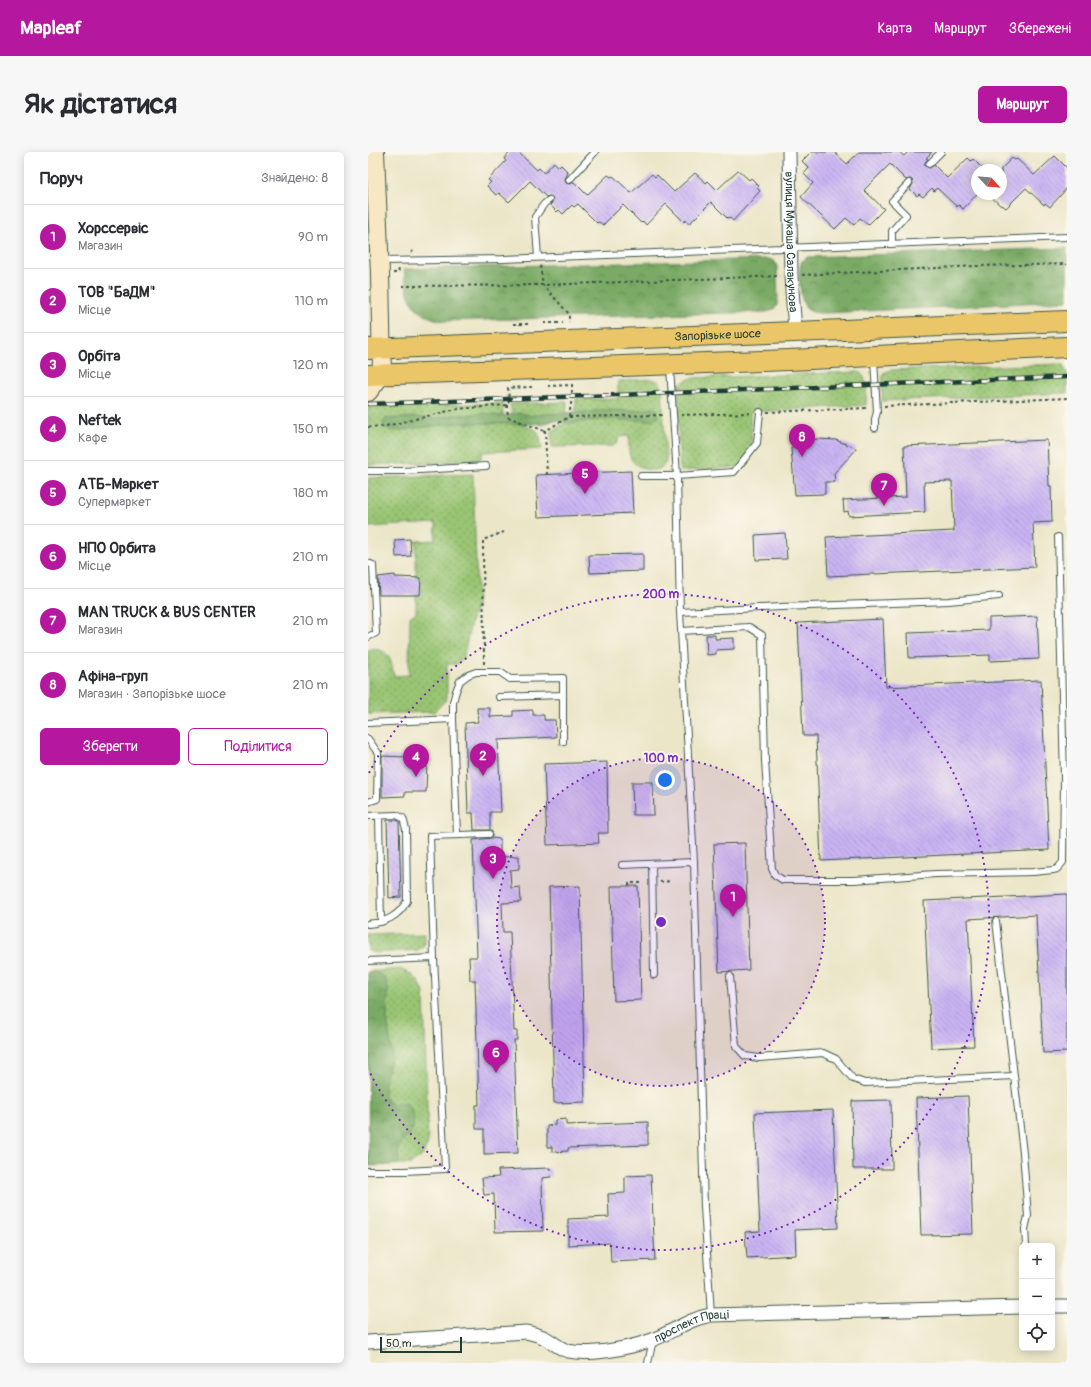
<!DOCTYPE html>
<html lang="uk">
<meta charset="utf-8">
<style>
:root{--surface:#fff;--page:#f7f7f7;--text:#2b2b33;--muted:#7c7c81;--line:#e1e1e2;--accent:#b5179e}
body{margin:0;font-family:Pangolin,sans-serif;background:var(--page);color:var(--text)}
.controls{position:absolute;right:12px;bottom:12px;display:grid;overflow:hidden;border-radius:6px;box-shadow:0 2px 10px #0003}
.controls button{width:36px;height:36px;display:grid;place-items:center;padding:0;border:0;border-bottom:1px solid var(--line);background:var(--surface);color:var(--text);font:20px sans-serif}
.compass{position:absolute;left:603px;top:12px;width:36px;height:36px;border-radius:50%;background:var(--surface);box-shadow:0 2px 10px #0003;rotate:116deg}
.scale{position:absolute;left:12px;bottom:10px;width:82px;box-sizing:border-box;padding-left:4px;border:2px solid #1f3d34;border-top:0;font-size:11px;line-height:14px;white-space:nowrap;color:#1f3d34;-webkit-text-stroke:3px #fbf7ec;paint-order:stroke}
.you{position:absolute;left:297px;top:628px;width:14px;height:14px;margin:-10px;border:3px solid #fff;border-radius:50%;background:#1a73e8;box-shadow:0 0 0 6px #1a73e833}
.badge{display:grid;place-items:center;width:26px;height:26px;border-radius:50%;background:var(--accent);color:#fff;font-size:13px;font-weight:700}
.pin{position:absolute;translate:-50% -33px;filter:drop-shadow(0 1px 2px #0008)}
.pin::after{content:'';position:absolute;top:21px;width:14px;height:12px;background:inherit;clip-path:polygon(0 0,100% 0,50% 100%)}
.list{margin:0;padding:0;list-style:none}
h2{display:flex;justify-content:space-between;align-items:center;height:52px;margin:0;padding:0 16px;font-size:17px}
h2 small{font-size:13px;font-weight:400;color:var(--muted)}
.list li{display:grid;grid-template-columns:26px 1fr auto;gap:12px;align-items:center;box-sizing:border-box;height:64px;padding:0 16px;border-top:1px solid var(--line)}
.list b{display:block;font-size:15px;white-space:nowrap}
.list p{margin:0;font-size:13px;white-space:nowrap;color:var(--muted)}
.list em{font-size:13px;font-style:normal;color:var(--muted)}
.actions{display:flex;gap:8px;padding:12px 16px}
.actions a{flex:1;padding:9px 0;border:1px solid var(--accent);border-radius:6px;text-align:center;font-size:14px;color:var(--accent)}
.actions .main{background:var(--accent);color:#fff}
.icon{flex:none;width:22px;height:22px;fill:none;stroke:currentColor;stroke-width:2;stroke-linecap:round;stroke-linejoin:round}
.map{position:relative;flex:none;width:699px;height:1211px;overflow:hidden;border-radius:6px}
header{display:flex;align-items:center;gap:24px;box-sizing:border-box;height:56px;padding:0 20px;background:var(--accent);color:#fff}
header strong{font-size:19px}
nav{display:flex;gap:22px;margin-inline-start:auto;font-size:14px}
.intro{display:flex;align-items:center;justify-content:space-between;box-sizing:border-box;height:96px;padding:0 24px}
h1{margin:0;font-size:28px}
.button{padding:10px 18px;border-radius:6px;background:var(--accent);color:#fff;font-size:14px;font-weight:700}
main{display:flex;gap:24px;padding:0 24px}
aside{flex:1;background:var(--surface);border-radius:6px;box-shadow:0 2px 10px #0003}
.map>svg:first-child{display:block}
.grass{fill:url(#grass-dots);stroke:#5c8154}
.forest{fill:url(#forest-crowns);stroke:#4c744c}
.building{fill:url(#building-back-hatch)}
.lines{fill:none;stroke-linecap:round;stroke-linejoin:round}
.lane-casing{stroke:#3e564a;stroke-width:8}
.street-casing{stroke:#3e564a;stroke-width:15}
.secondary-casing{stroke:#3e564a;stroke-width:20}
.primary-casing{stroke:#3e564a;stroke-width:22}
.path{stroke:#3e564a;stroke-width:2;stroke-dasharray:3 3;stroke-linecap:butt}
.lane{stroke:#fff;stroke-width:6}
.street{stroke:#fff;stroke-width:13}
.secondary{stroke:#f7e8c3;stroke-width:18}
.primary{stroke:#ebc669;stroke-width:20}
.rail-casing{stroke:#1f3d34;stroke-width:4.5}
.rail{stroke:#fbf7ec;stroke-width:3;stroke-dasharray:9;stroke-linecap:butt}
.ring{fill:none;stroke:#7b2cbf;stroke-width:2;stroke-dasharray:2 4}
.labels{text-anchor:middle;stroke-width:3.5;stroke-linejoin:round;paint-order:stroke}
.street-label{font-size:12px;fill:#1f3d34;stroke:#fbf7ec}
.centre{fill:#7b2cbf;stroke:#fbf7ec;stroke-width:2}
.ring-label{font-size:12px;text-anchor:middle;font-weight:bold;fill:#7b2cbf;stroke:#fbf7ec;stroke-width:3.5;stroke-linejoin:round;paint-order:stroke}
</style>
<header>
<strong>Mapleaf</strong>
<nav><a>Карта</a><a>Маршрут</a><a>Збережені</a></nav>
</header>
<div class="intro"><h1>Як дістатися</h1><a class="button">Маршрут</a></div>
<main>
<aside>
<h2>Поруч<small>Знайдено: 8</small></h2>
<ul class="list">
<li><span class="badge">1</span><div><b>Хорссервіс</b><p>Магазин</p></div><em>90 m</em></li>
<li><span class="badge">2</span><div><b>ТОВ &quot;БаДМ&quot;</b><p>Місце</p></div><em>110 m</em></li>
<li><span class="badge">3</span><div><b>Орбіта</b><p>Місце</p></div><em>120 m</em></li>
<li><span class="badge">4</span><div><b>Neftek</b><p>Кафе</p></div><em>150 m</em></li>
<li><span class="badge">5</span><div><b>АТБ-Маркет</b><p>Супермаркет</p></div><em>180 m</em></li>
<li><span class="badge">6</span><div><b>НПО Орбита</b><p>Місце</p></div><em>210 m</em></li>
<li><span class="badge">7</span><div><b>MAN TRUCK &amp; BUS CENTER</b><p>Магазин</p></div><em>210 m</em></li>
<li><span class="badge">8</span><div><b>Афіна-груп</b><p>Магазин · Запорізьке шосе</p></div><em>210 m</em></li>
</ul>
<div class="actions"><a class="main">Зберегти</a><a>Поділитися</a></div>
</aside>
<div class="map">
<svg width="699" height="1211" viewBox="0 0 699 1211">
<defs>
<pattern id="grass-dots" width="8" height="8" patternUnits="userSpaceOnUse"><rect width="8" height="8" fill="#99c573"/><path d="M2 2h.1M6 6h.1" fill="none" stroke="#7ca15f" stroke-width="1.8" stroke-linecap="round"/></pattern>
<pattern id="forest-crowns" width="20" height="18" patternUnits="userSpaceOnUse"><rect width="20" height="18" fill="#7aaa65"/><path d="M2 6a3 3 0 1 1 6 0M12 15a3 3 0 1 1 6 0" fill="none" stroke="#638c54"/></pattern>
<pattern id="building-back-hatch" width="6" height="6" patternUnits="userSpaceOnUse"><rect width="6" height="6" fill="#cab4f4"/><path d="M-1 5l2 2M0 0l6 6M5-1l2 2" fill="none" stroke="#a394c6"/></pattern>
</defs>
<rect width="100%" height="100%" fill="#fbf7ec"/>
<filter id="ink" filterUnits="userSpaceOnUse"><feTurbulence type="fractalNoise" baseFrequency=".025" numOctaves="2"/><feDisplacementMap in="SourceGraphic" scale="8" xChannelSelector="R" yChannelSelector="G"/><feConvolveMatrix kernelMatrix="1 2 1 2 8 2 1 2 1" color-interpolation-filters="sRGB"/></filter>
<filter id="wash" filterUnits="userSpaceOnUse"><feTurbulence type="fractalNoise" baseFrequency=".012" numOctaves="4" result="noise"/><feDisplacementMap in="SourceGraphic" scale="16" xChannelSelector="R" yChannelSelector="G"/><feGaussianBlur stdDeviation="0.9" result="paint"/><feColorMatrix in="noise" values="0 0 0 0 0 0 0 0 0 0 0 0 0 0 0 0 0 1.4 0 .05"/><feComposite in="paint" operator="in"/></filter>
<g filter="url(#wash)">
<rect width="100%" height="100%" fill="#ece6c9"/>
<path class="grass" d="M694,212l5,9v20l-185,8 1,-28 8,-3z
M491,220c10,6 7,23 7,33l-116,7c0,19 7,44 -11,55l-59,4 -3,-72c2,-13 4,-19 17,-21z
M283,227l7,2 4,6 4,74c-5,15 -28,9 -35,-2 -3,-6 -2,-16 -2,-23l-10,1 -2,6 -5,3 -60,1 -1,-13 1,-3 23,-14 1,-18h42v-18z
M199,250l-1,13 -24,10 -30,-9 -2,-12z
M135,251v14l33,13 4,7 2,12 -59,3 -2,6 -5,3 -108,4v-58z
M105,322l4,120 -1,14 -5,14 -4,19 -4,18 -6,5h-10v35l-13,13 -66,2v-64c21,-3 23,9 26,26l15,-1 1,-59 6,-3v-72l19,-1 1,-17 -68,4v-49z
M57,781v11l-7,6 -43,3 -7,-2v-16z
M32,817c13,5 20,11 24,24l4,151 -6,12 -11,8 -42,2 -1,-194z"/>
<path class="forest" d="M699,96v53l-242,12c-6,0 -13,0 -18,-4 -7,-6 -10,-40 -5,-48 2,-1 4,-2 5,-4z
M400,107l6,2 3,5 1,36c-2,7 -5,9 -12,10l-322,9c-31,-5 -38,-23 -40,-52z
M285,256l4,2 1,6 -6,4h-20l-23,-1 -39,4 -16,-3 -20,4 -77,-1 -63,8 -9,-3 -2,-3 1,-3 2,-3 30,-2 17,2 15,-3 37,-3 14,3 22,-3 11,3 11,-2 47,-2 11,-2 33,1z
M6,819l11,7 3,9 -1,32 5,35 -8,31v12l6,7 10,-1 7,1 4,5 3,9 -2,12 -14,17 1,17 -30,2 -1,-194z"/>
<g id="blocks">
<path class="building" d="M142,0h8l19,18 2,-2 5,5 10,-11 5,5 2,-2 7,7 -3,7 1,4 4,1 4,-2 13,13 21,-20 3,2 2,-1 18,17 21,-19 3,3 2,-2 17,17 21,-19 11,10 2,-2 9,9 21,-20 11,10 2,-2 8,8 -2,2 3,3 -27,30 -4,-4 -2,1 -16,-16 -22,22 -3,-4 -2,2 -18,-18 -20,21 -3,-4 -2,2 -18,-18 -20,20 -4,-3 -2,1 -19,-19 -4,3 -2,-2 -9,9 -4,-4 -2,2 -7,-7 3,-4 -1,-4 -3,-1 -3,1 -16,-16 -21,21 -10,-9 -3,2 -9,-9 4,-4 -3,-2 18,-19 -2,-2z
M443,0h23l13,12 12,-12h40l5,4 4,-4h24l-6,6 2,1 -3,3v4l5,2 4,-3 13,13 21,-20 3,3 2,-2 11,11h-7v24l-14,15 -4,-4 -2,2 -20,-19 -3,3 -2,-3 -9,9 -4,-3 -2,2 -7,-7 3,-5 -1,-4 -2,-1 -4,1 -16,-16 -26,26 20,19 -16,16 -8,-7 -6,7 -8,-7 -11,11 -34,-32 12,-14 -9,-9 5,-6 -7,-7z
M687,4l12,12v20l-17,19 -5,-4 -1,2 -18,-17 -20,20 -4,-3 -1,1 -13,-12h13v-25l11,-11 3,2 2,-1 17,16z
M448,287l20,1 20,8 -2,4 -20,21 1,9h-10v12l-30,1 -4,-47z
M679,288l2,46h2l1,36 -19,1 2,44 -207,9 -2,-39 128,-6 -2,-50 -28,1 1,30 -76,4 -1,-5 -4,1 -1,-12 63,-3 -2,-51z
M263,319l2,42 -95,4 -2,-42z
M417,381l2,26 -31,1 -1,-25z
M42,387l1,17 -15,1 -1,-17z
M275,402v17l-53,2 -1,-18z
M27,423v2l26,1 -1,17h-41l-1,-18z
M669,464l2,43 -49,2v-6l-81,3 -1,-25 81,-3v-12z
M515,467l3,68 155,-7 8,170 -228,11 -5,-125h-13l-5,-113z
M338,483h9v4l19,-1v11l-18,1v4l-9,1z
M109,556h13v9l23,-1v-5l20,-1v5h11v5h11l1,17 -58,3 3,72h-11v18h-16l-1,-17h-5l-3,-90 13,-1z
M14,604l24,1v5h21l-1,30h-21v4l-23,1z
M239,610l1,71h-10l1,10 -52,2 -3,-81z
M264,630h21l1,33h-21z
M19,668h9l3,1 2,76 -12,1z
M123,686l9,1v18l19,-1v13l-9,1 1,18 9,-1 1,15 -19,1 1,29h7l4,99h3v9h-3l4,113 -34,1v-25h-8v-24h3l-4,-125h-5l-1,-23h8l-4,-117z
M377,691l4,127 -30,2 -5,-128z
M212,734l5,216 -31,1 -5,-216z
M243,734h27l3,114 -27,1z
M699,742v158l-24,1 -7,-138 -68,4 6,127 -43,2 -7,-147z
M600,944l5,138 -52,1 -5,-137z
M523,948l1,69h-39l-1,-68z
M465,958l5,118 -43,2 1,25 -49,3 -2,-26 15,-1 -5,-118z
M198,967v6l82,-3v23l-80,3v3l-16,1v-5h-5v-21l8,-1v-5z
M182,1016l1,9 -9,1 1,53 -48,1 -1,-38 -10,1 -2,-17 17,-1 -1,-7z
M283,1023l4,85 -44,2 -1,-19 -42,2v-26l41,-2 -1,-23 17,-1v-17z"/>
</g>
</g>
<g filter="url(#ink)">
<use href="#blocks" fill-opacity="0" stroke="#3e564a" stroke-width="1"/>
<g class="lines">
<defs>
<path id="lane" d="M561,12l12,-12
M201,28l26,-28
M524,92v-13l14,-16 -14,-14 17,-18
M170,105l-3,-40 9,-13 5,-4
M13,109l122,-2 564,-22
M506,207l3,53 -2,7v9
M302,215l7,109 3,136 14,250 10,345 7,108
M0,319h35l83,-5
M273,324h36l57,-4 23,-29 3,-31
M0,411l5,2 3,68 -8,4
M312,460l101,-5 168,-6 50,-5
M313,479l68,-4 13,8 3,125 7,109 3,6 8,5h71l81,-6 98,-2 20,-2 4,-1 6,-7 1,-83 -6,-242
M131,545l64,-2
M85,567v-17l3,-11 4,-10 8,-6 8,-3h24l10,7 53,-1v64
M0,571l85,-4 4,116
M0,587l10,14 -1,46 -9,3
M0,664l29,-1 6,3 3,11 1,72c-9,16 -21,21 -39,23
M11,664l2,106
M284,712l2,111
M254,713l72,-3
M628,769l27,232 5,63 -3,13 1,17
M0,809l66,-3
M362,824l6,70 9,10 14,2 64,-5 13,6 17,20 12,4 149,-7
M0,1019h37l40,-2 -11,-211 -4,-122 59,-2
M280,1211l5,-23"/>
<g id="street">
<path id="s1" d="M421,0l2,124 4,55"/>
<path d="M684,1154h15"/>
<path id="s2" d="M0,1190l158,-10c8,2 14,3 21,7 7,4 13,10 21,12 23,5 62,-3 84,-11 21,-8 36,-21 59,-25l311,-8"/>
</g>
<path id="secondary" d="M0,240l14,-18 -2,-100 -5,-122"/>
<g id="primary">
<path id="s3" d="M0,197l699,-28"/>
<path d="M0,223l421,-15 278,-13"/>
</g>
</defs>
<use href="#lane" class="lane-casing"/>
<use href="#street" class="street-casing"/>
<use href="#secondary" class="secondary-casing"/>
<use href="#primary" class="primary-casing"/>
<path class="path" d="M43,101l4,-4
M172,114l3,19 26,29v8
M25,121h5l1,-4
M434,123l175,-9 90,-2
M34,134l141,-1 237,-9
M176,171h19
M145,172h17
M139,253l1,12 37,14
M516,254l183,-8
M399,260l101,-4
M313,263l71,-2
M201,265l95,-2
M0,275l18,-1 71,-17 50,-4 2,-5 -1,-12 24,-1
M179,323l-2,-44 24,-14 3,-20v-12l-24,1
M116,512l-1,-124 21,-8
M292,730l11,-1
M261,734v-3h15"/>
<use href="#lane" class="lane"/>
<use href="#street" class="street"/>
<use href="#secondary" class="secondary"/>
<use href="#primary" class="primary"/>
<defs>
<path id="rail" d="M0,252l304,-11 395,-16"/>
</defs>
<use href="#rail" class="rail-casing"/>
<use href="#rail" class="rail"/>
</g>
</g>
<circle cx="293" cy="770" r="164" fill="#7b2cbf" fill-opacity=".12"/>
<g class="ring">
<circle cx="293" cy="770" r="164"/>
<path d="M1 621A328 328 0 1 1 1 919"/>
</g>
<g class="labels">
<g class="street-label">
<text dy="4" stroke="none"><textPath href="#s1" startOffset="90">вулиця Мукаша Салакунова</textPath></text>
<text dy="4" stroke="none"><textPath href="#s3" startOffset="350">Запорізьке шосе</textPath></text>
<text dy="4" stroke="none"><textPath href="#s2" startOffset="333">проспект Праці</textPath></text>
</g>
</g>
<circle cx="293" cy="770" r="6" class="centre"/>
<g class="ring-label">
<text x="293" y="446">200 m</text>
<text x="293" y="610">100 m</text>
</g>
</svg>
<div class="controls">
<button>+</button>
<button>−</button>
<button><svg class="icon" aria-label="locate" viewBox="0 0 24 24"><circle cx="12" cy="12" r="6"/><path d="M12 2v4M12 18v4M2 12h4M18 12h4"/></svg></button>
</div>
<svg class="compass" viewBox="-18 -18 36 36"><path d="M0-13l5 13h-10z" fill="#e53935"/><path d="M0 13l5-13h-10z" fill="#7c7c81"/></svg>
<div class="scale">50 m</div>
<div class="you"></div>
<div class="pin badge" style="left:365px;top:765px">1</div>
<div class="pin badge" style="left:115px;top:624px">2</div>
<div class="pin badge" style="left:125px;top:727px">3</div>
<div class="pin badge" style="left:48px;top:625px">4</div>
<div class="pin badge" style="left:217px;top:342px">5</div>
<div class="pin badge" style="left:128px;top:921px">6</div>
<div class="pin badge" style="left:516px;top:354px">7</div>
<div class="pin badge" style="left:434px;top:305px">8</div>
</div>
</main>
